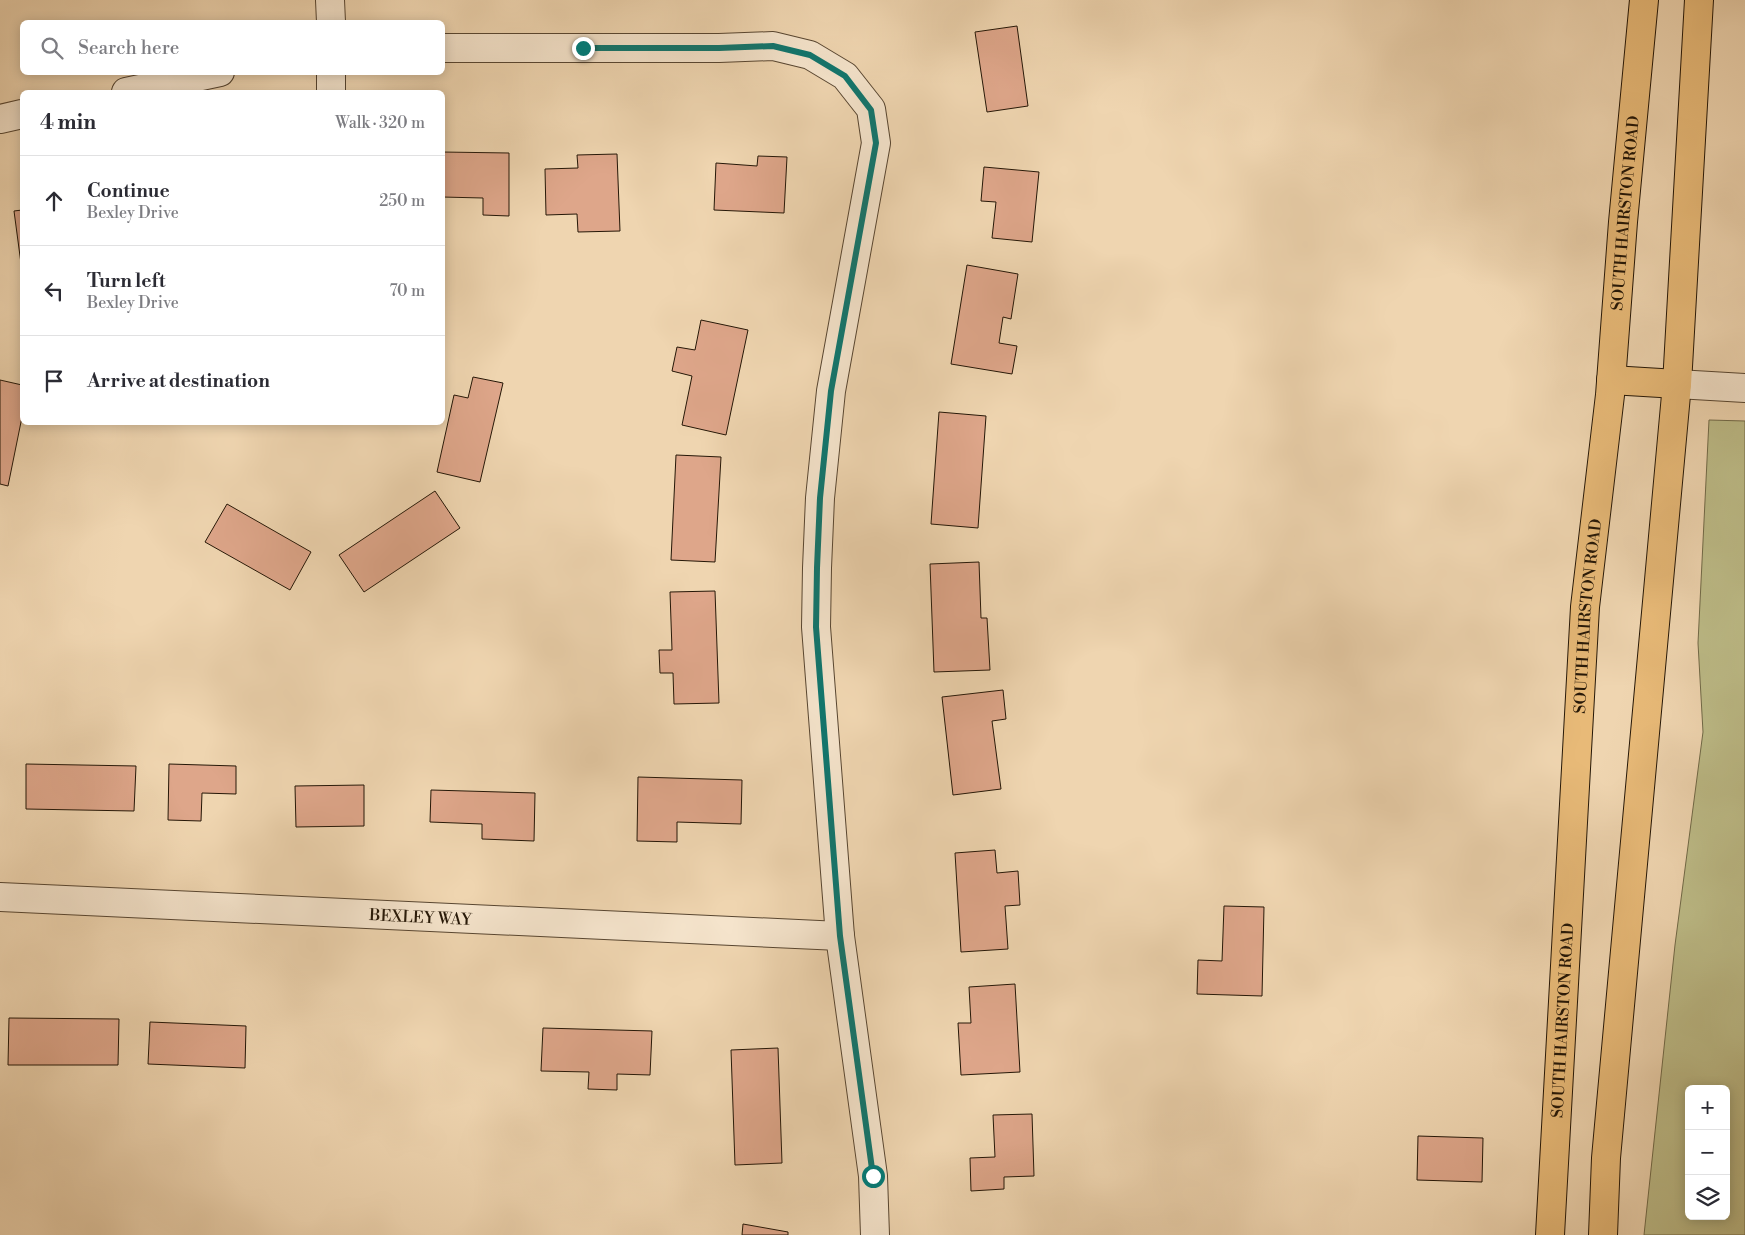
<!DOCTYPE html>
<meta charset="utf-8">
<style>
:root{--surface:#fff;--page:#f2f2f3;--text:#2b2b33;--muted:#7c7c81;--line:#e1e1e2}
body{margin:0;font-family:"Libre Bodoni",serif;background:var(--page);color:var(--text)}
.controls{position:absolute;right:15px;bottom:15px;display:grid;overflow:hidden;border-radius:8px;box-shadow:0 2px 12px #0003}
.controls button{width:45px;height:45px;display:grid;place-items:center;padding:0;border:0;border-bottom:1px solid var(--line);background:var(--surface);color:var(--text);font:25px sans-serif}
.stop{position:absolute;width:15px;height:15px;margin:-11px;border:4px solid #0f766e;border-radius:50%;background:#fff}
.stop.end{background:#0f766e;border-color:#fff;box-shadow:0 1px 5px #0008}
.list{margin:0;padding:0;list-style:none}
h2{display:flex;justify-content:space-between;align-items:center;height:65px;margin:0;padding:0 20px;font-size:21px}
h2 small{font-size:16px;font-weight:400;color:var(--muted)}
.list li{display:grid;grid-template-columns:32px 1fr auto;gap:15px;align-items:center;box-sizing:border-box;height:90px;padding:0 20px;border-top:1px solid var(--line)}
.list b{display:block;font-size:19px;white-space:nowrap}
.list p{margin:0;font-size:16px;white-space:nowrap;color:var(--muted)}
.list em{font-size:16px;font-style:normal;color:var(--muted)}
.icon{flex:none;width:28px;height:28px;fill:none;stroke:currentColor;stroke-width:2;stroke-linecap:round;stroke-linejoin:round}
.map{position:relative;flex:none;width:1745px;height:1235px;overflow:hidden}
.search{position:absolute;background:var(--surface);box-shadow:0 2px 12px #0003;left:20px;top:20px;width:425px;height:55px;display:flex;align-items:center;gap:12px;box-sizing:border-box;padding:0 18px;border-radius:8px;color:var(--muted);font-size:19px}
.panel{position:absolute;background:var(--surface);box-shadow:0 2px 12px #0003;left:20px;top:90px;width:425px;height:335px;border-radius:8px}
.map>svg:first-child{display:block}
.green{fill:#bdbc88;stroke:#716a48;fill-rule:evenodd}
.building{fill:#dea68a;stroke:#251707}
.lines{fill:none;stroke-linecap:round;stroke-linejoin:round}
.minor-casing{stroke:#584631;stroke-width:30}
.primary-casing{stroke:#251707;stroke-width:30}
.minor{stroke:#f5e4cc;stroke-width:28}
.primary{stroke:#e8ba78;stroke-width:28}
.route{stroke:#0f766e;stroke-width:6}
.labels{text-anchor:middle;stroke-width:4.5;stroke-linejoin:round;paint-order:stroke}
.street-label{font-size:16px;fill:#251707;stroke:#f5e4cc}
</style>
<div class="map">
<svg width="1745" height="1235" viewBox="0 0 1745 1235">
<rect width="100%" height="100%" fill="#efd5b0"/>
<filter id="stains"><feTurbulence type="fractalNoise" baseFrequency=".004" numOctaves="4"/><feColorMatrix values="0 0 0 0 .2 0 0 0 0 .09 0 0 0 0 .02 0 0 0 .5 -.17"/></filter>
<radialGradient id="worn" r=".72"><stop offset=".6" stop-color="#630" stop-opacity="0"/><stop offset="1" stop-color="#630" stop-opacity=".3"/></radialGradient>
<path class="green" d="M1709,420l36,1v814h-101l31,-290 28,-213 -5,-89zM1689,1089h37v127h-37z"/>
<path class="building" d="M1017,26l11,80 -41,6 -12,-80z
M442,152l67,1v63l-26,-1v-17l-41,-1z
M617,154l3,77 -42,1 -1,-18 -31,1 -1,-46 33,-1 -1,-13z
M758,156l29,1 -3,56 -70,-3 2,-47 41,3z
M984,167l55,5 -7,70 -40,-4 4,-36 -15,-1z
M22,210v61l-8,-60z
M967,265l51,9 -7,45 -8,-2 -4,26 18,3 -5,28 -61,-10z
M701,320l47,10 -22,105 -44,-10 10,-49 -20,-5 5,-24 18,3z
M473,377l30,6 -23,99 -43,-10 17,-77 14,3z
M0,380l22,5v32l-14,69 -8,-2z
M939,412l47,4 -8,112 -47,-4z
M676,455l45,2 -6,105 -44,-2z
M435,491l25,37 -96,64 -25,-37z
M227,504l84,48 -21,38 -85,-48z
M979,562l2,56h6l3,52 -56,2 -4,-108z
M715,591l4,112 -45,1 -1,-31h-13l-1,-23h13l-2,-58z
M1003,690l3,29 -14,2 9,68 -48,6 -11,-98z
M26,764l110,2 -2,45 -108,-2z
M169,764l67,2v28l-34,-1 -1,28 -33,-1z
M638,777l104,3 -1,44 -64,-2v20l-40,-1z
M364,785v41l-68,1 -1,-41z
M431,790l104,3 -1,48 -52,-2v-15l-52,-2z
M995,850l2,23 21,-2 2,34 -15,1 3,43 -47,3 -6,-99z
M1224,906l40,1 -2,89 -65,-2 1,-34 24,1z
M1015,984l5,88 -59,3 -3,-52h13l-2,-36z
M9,1018l110,1 -1,46h-110z
M150,1022l96,4 -1,42 -97,-4z
M543,1028l109,3 -2,44 -33,-1v16l-29,-1 1,-17 -48,-1z
M778,1048l4,115 -47,2 -4,-115z
M1032,1114l2,62 -30,1v12l-33,2 -1,-33 25,-1 -2,-42z
M1418,1136l65,2 -1,44 -65,-2z
M743,1224l45,8v3h-46z"/>
<g class="lines">
<defs>
<g id="minor">
<path d="M330,0l1,22"/>
<path d="M442,48h277l54,-2 37,9 35,21 26,33 5,34 -45,248 -11,107 -3,70 -1,59 24,309 33,240 2,59"/>
<path d="M126,92l94,-20"/>
<path d="M331,92v-20"/>
<path d="M0,119l22,-5"/>
<path d="M1677,384l68,4"/>
<path id="s1" d="M0,897l840,39"/>
</g>
<g id="primary">
<path d="M1611,380l66,4"/>
<path id="s2" d="M1550,1235l35,-628 25,-212 13,-173 21,-222"/>
<path d="M1603,1235l3,-77 71,-774 22,-384"/>
</g>
</defs>
<use href="#minor" class="minor-casing"/>
<use href="#primary" class="primary-casing"/>
<use href="#minor" class="minor"/>
<use href="#primary" class="primary"/>
</g>
<g class="lines">
<path class="route" d="M583,48h136l54,-2 37,9 35,21 26,34 5,33 -45,248 -11,107 -3,70 -1,59 24,309 33,240"/>
</g>
<g class="labels">
<g class="street-label">
<text dy="6" stroke="none"><textPath href="#s2" startOffset="1025">SOUTH HAIRSTON ROAD</textPath></text>
<text dy="6" stroke="none"><textPath href="#s2" startOffset="620">SOUTH HAIRSTON ROAD</textPath></text>
<text dy="6" stroke="none"><textPath href="#s1" startOffset="421">BEXLEY WAY</textPath></text>
<text dy="6" stroke="none"><textPath href="#s2" startOffset="215">SOUTH HAIRSTON ROAD</textPath></text>
</g>
</g>
<rect width="100%" height="100%" filter="url(#stains)"/>
<rect width="100%" height="100%" fill="url(#worn)"/>
</svg>
<div class="controls">
<button>+</button>
<button>−</button>
<button><svg class="icon" aria-label="layers" viewBox="0 0 24 24"><path d="M12 4l9 5-9 5-9-5zM3 14l9 5 9-5"/></svg></button>
</div>
<div class="stop" style="left:873px;top:1176px"></div>
<div class="stop end" style="left:583px;top:48px"></div>
<div class="search"><svg class="icon" aria-label="search" viewBox="0 0 24 24"><circle cx="10" cy="10" r="6"/><path d="M15 15l6 6"/></svg>Search here</div>
<section class="panel">
<h2>4 min<small>Walk · 320 m</small></h2>
<ul class="list">
<li><svg class="icon" aria-label="ahead" viewBox="0 0 24 24"><path d="M12 20V5M6 11l6-6 6 6"/></svg><div><b>Continue</b><p>Bexley Drive</p></div><em>250 m</em></li>
<li><svg class="icon" aria-label="left" viewBox="0 0 24 24"><path d="M17 20v-9H6M10 6l-5 5 5 5"/></svg><div><b>Turn left</b><p>Bexley Drive</p></div><em>70 m</em></li>
<li><svg class="icon" aria-label="arrive" viewBox="0 0 24 24"><path d="M6 21V4h12l-3 4 3 4H6"/></svg><div><b>Arrive at destination</b></div></li>
</ul>
</section>
</div>
